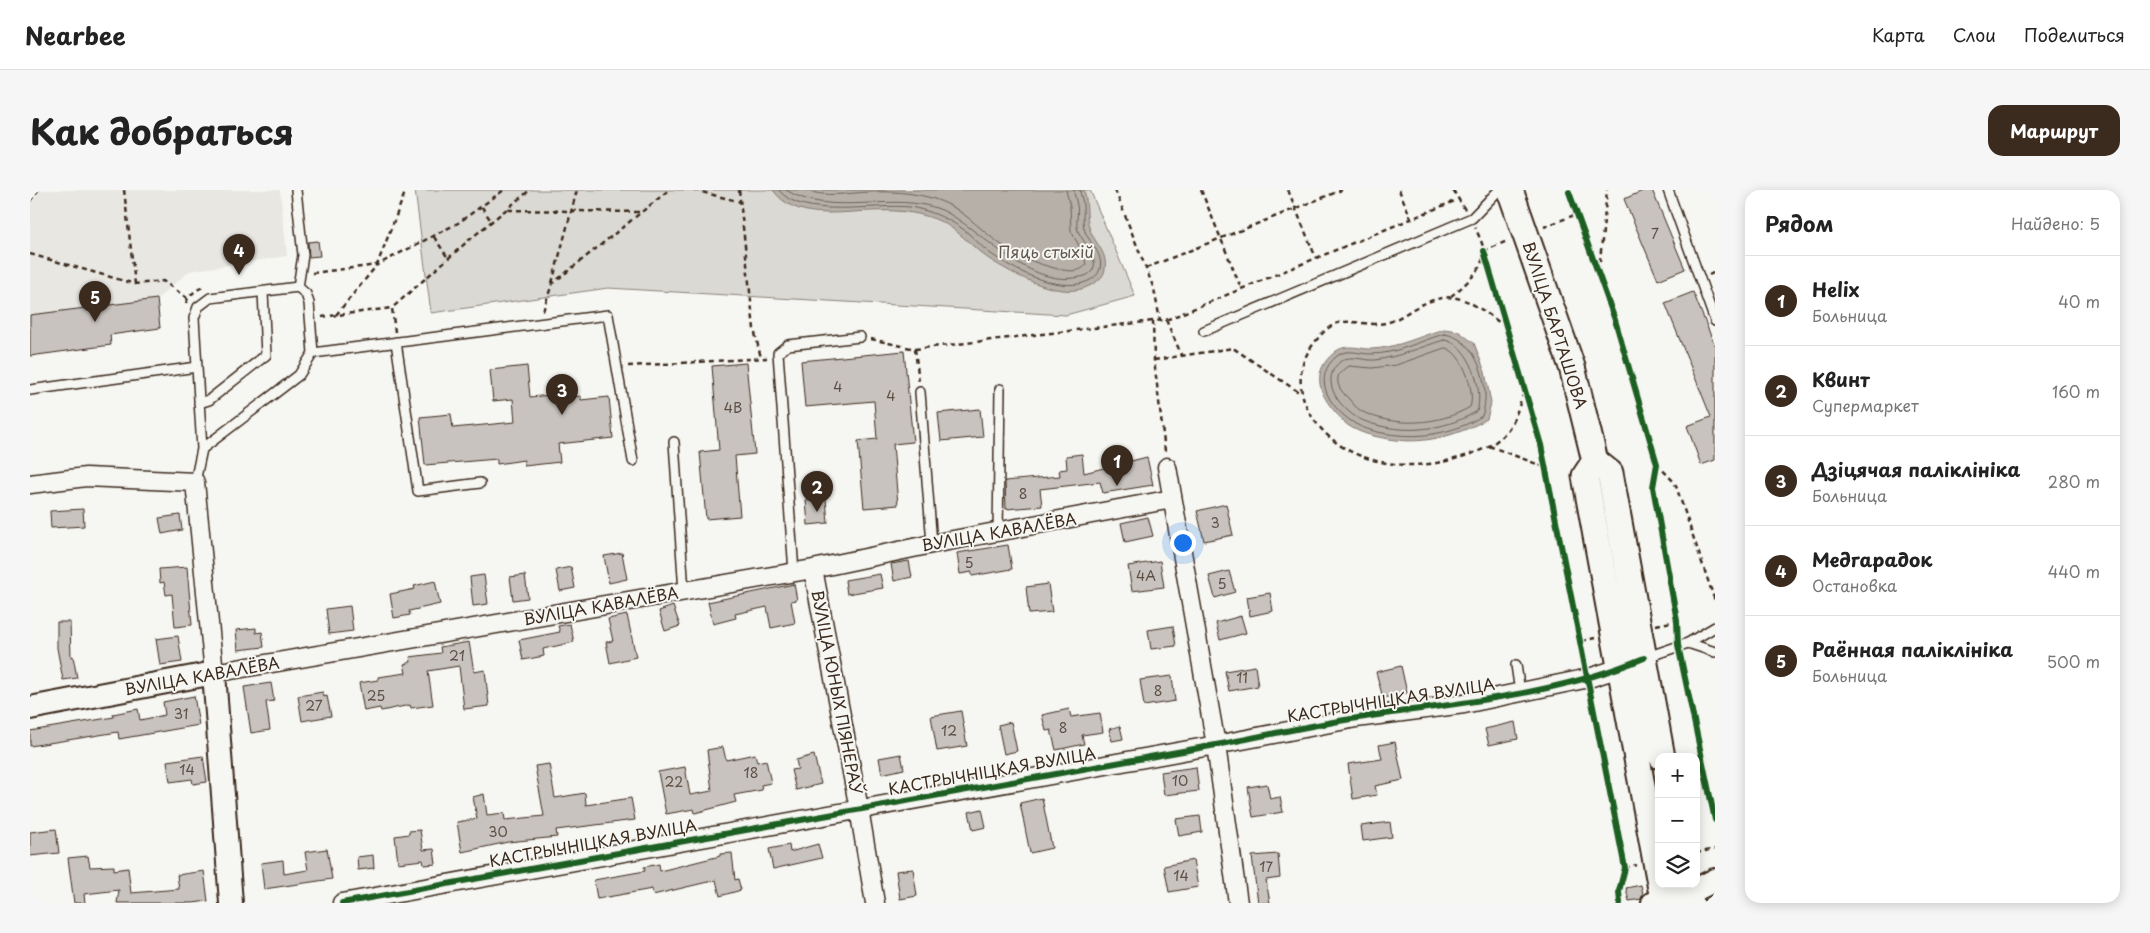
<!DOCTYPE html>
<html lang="ru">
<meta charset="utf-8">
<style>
:root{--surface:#fff;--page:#f6f6f6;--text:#222;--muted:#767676;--line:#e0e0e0;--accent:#3b2a1e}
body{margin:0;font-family:"Playpen Sans",sans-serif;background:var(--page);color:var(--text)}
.controls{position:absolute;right:15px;bottom:15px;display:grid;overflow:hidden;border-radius:10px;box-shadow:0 2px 12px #0003}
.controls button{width:45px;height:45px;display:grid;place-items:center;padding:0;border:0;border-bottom:1px solid var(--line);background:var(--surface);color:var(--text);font:25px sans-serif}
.you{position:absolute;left:1152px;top:352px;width:18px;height:18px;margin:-12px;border:4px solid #fff;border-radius:50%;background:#1a73e8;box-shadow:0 0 0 8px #1a73e833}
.badge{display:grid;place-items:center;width:32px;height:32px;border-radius:50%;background:var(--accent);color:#fff;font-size:16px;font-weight:700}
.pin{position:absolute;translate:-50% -41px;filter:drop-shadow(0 1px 2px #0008)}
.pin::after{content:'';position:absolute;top:26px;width:18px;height:15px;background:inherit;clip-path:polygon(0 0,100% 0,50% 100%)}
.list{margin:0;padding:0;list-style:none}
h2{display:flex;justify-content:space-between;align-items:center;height:65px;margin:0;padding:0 20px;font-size:21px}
h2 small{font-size:16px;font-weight:400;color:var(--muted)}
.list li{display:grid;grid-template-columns:32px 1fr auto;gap:15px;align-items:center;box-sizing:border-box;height:90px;padding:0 20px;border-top:1px solid var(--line)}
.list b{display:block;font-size:19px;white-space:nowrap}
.list p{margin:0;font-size:16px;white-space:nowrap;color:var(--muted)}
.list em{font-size:16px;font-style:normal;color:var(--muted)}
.icon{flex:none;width:28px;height:28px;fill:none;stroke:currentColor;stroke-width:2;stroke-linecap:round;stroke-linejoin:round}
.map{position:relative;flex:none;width:1685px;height:713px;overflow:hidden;border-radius:15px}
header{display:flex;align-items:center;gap:30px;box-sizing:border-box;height:70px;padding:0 25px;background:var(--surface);border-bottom:1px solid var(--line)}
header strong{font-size:24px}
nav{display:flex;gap:28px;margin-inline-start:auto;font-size:18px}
.intro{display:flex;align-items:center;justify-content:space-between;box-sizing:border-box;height:120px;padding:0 30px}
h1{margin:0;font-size:35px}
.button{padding:12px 22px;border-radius:15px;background:var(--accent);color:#fff;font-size:18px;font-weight:700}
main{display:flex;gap:30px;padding:0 30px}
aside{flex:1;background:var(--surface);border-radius:15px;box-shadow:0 2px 12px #0003}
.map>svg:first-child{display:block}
.built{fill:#e8e7e2}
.green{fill:#dad9d3;stroke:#8a8278}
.water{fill:#b6b0a9;stroke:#857a71}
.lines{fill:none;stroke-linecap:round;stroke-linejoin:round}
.shore{stroke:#6c6056;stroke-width:1}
.building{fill:#c8c3be;stroke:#3b2a1e}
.service-casing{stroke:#3b2a1e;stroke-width:12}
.minor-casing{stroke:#3b2a1e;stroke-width:21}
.tertiary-casing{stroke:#3b2a1e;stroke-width:26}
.secondary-casing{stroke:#3b2a1e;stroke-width:29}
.path{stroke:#3b2a1e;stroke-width:2.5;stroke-dasharray:5 4;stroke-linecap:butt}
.service{stroke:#f6f6f2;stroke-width:9}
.minor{stroke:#f6f6f2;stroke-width:18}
.tertiary{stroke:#f6f6f2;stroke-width:22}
.secondary{stroke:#f6f6f2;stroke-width:25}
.cycleway-casing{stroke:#f6f6f2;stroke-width:9}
.cycleway{stroke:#1b5e20;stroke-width:6}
.labels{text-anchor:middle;stroke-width:4;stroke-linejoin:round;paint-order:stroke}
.number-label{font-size:14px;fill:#5e5046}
.park-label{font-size:16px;fill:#63564b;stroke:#f6f6f2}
.street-label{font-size:16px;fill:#3b2a1e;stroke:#f6f6f2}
</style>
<header>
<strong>Nearbee</strong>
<nav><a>Карта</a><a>Слои</a><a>Поделиться</a></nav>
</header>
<div class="intro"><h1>Как добраться</h1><a class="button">Маршрут</a></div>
<main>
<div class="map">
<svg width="1685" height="713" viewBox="0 0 1685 713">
<rect width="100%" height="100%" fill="#f6f6f2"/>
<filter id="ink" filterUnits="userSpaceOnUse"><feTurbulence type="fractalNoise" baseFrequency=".02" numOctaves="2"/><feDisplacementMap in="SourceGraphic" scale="10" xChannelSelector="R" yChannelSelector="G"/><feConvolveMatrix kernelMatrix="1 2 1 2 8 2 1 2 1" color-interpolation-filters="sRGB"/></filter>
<g filter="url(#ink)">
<path class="built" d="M0,0h250l7,66 -98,15 -32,28 -127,16z"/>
<path class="green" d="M385,0h675l45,106 -69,19 -458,-27 -177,25z"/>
<path class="water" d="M743,0h311c4,13 2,27 5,37 4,15 19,24 16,42 -1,8 -7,12 -14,16 -28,17 -77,-10 -102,-26 -19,-13 -32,-32 -54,-40 -21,-8 -43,-9 -64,-8 -33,1 -76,10 -98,-21z
M1414,139l14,2 16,12 11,29 6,31 -4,16c-26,15 -59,25 -91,21 -15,-2 -33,-5 -47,-14 -5,-3 -9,-9 -13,-13 -18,-20 -25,-42 -1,-61 11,-9 24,-3 36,-3 26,-1 49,-13 73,-20z"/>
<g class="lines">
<path class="shore" d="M749,0c21,30 97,13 131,17 18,3 35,10 50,20 11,7 20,19 31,27 25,17 58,34 88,30 9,-2 18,-6 21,-15 4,-17 -13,-27 -16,-41 -2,-8 0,-16 -1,-23 0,-5 -3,-10 -3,-15
M756,0c45,29 107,0 156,20 39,19 83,75 132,68 5,-1 13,-1 17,-6 11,-11 -9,-31 -13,-41 -3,-8 1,-18 -1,-26 -1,-5 -3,-10 -3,-15
M775,0c21,8 42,3 64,2 27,-1 58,1 82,14 18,10 31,25 48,37 18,13 38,21 59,26 9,2 22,4 28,-4l-2,-10 -13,-24 -1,-25 -4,-16
M1414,144c33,3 48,54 38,82 -24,15 -55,22 -84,19 -14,-1 -35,-5 -47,-14 -22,-15 -40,-44 -14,-65 10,-8 22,-2 34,-2 26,0 48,-13 73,-20z
M1414,150c26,3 40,50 33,71 -22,14 -51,20 -77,18 -14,-1 -32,-5 -44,-12 -19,-12 -37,-39 -15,-56 9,-7 23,0 34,-1 25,-3 45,-13 69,-20z
M1415,158c17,2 31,44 25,59 -30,18 -77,21 -109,4 -5,-3 -9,-9 -13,-13 -7,-7 -13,-14 -9,-24l10,-8 23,2 24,-3z"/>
</g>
<path class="building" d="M1615,0h7l33,79 -27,11 -34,-81z
M288,51l2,15 -11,1 -1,-15z
M1663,102l22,54v114l-14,5 -14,-39 24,-9 -46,-114z
M127,109l3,29 -50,7 1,10 -81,11v-41z
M874,161l9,91 -20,2 5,61 -34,3 -6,-67 19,-2 -3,-38 -69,6 -4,-46z
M716,173l9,91 -20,2 5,60 -34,3 -6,-67 19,-2 -7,-84z
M497,176l3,31 21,-2v4l30,-3v4l28,-3 4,41 -55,6 2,18 -36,4v-6l-27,4v-5l-72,6 -5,-48 31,-3 2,14 62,-6 -2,-23 -20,2 -3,-31z
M950,219l3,28 -42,4 -3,-28z
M1052,264l2,19 63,-16 6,28 -50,8 -3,-11 -60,7 2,17 -36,3 -1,-28 55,-5 -1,-6 8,-1 -1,-13z
M796,309l2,24 -20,2 -2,-25z
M1196,314l7,31 -29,6 -7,-30z
M53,319l1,17 -33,2 -1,-17z
M150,325l2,15 -20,4 -3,-16z
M1118,327l5,19 -28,6 -4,-19z
M978,355l4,24 -40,7v-4l-12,2 -3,-21z
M592,363l5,26 -18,4 -5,-27z
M879,371l3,16 -18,4 -3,-17z
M1130,371l4,26 -32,4 -4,-25z
M157,377l5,58 -17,2 -3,-33 -6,1 -2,-13 -4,1 -1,-14z
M541,377l4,21 -15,3 -4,-21z
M1199,381l6,21 -20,6 -6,-22z
M850,384l3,14 -36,6 -2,-14z
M454,385l4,29 -15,2 -3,-29z
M495,385l3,23 -15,2 -3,-23z
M405,391l5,23 -31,7 1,4 -16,3 -4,-24 25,-5 -1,-3z
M764,394l3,16 -6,1 4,22 -24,5 -4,-21 -32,7 1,4 -23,6 -5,-22z
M1018,394l4,28 -23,2 -3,-27z
M1240,403l3,18 -23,5 -3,-19z
M320,416l3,25 -24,3 -3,-25z
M643,416l7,20 -15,5 -6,-20z
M597,425l9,42 -26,6 -4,-21 7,-1 -5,-22z
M1211,426l5,17 -26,7 -4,-17z
M27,432h13l1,35 2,-1 4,22 -14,2 -6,-32z
M540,434l4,18 -31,7 1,7 -21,4 -4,-20 41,-8 -2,-6z
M1143,436l3,20 -25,3 -3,-19z
M226,438v5l6,-1 2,15 -26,3 -2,-20z
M148,446l4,26 -22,3 -4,-26z
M439,452l5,30 11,-2 4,36 -25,3 -5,-43 -31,5 5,34 -22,3 -1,-3 -29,6 -1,-3 -16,3 -5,-28 19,-3v-3l28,-4 -2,-9 7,-2 -1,-5 31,-4 -1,-6z
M1225,476l3,20 -29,5 -4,-20z
M1371,476l6,27 -24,5 -7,-26z
M1142,486l3,25 -31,5 -4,-26z
M241,493l3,18 -8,1 4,28 -19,3 -7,-46z
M293,502l1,5 3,-1 4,20 -29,5 -4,-25z
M164,506l5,29 -80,14 -1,-7 -88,14v-15l84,-14 -1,-3 25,-5 2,11 25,-5 -2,-13z
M1039,519l2,8 29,-4 3,19 -21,3 2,9 -28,6 -5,-20 -5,1 -4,-16z
M931,521l6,35 -30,5 -6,-35z
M981,532l6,29 -13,3 -6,-29z
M1485,532l3,17 -29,6 -4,-16z
M1090,536l3,13 -11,2 -3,-12z
M1365,552l8,38 -28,6 2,9 -24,4 -5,-35 34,-5 -3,-14z
M693,557l3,13 29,-6 2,8 9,-2 5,23 -10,2 1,5 -28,5 2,7 -41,11 -1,-4 -28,5 -8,-42 27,-5 5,28 22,-4 -5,-41z
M871,564l3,15 -22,5 -3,-16z
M784,565l7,29 -25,6 -5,-20 7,-1 -2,-9z
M173,566l4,26 -14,2 -1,-5 -22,3 -3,-21z
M519,574l6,34 30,-5 1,12 45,-7 4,22 -79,10 1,7 -49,5 -46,10 -5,-30 20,-3 -4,-22 11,-3 3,21 17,-2 1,7 39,-4 -9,-50z
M1166,577l3,24 -35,4 -3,-23z
M1237,594l3,15 10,-2 3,15 -30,5 -5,-30z
M1012,608l10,50 -22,5 -10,-50z
M952,619l4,18 -13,3 -4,-18z
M1170,626l2,16 -23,4 -3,-17z
M1360,632l2,15 -29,4 -2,-15z
M26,639l3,24 -29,3v-24z
M390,640l3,20 11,-1 2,15 -12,1 -1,-5 -25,3 -3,-27 14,-2v-3z
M788,654l4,14 -49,11 -4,-20 20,-4 1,7z
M297,659l5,30 -68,10 -3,-26 22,-3 1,14 24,-4 -3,-18z
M702,663l3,27 3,-1 3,11 -21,6 -4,-16 -63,15 -1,-6 -55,10 -3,-19 51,-9 -1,-4 15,-3 1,7 60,-15v-2z
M1248,664l2,24 -14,2 4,23h-12l-6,-47z
M343,665l1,13 -16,2 -1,-13z
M58,666l2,11 24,-1v4l14,-2 3,25 48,-4 -2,-14 27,-4 4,30 -15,2h-76l2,-13 -35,4 1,9h-11l-6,-45z
M1163,670l5,27 -29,5 -5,-26z
M883,679l4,27 -17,3 -4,-28z
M1611,695l2,9 -2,5 -12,2 -3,-13z"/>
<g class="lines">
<defs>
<path id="service" d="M266,0l7,65 -5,32
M1638,0l47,131
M1174,141l268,-113 27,-28
M366,152l22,149 62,-8
M283,163l295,-38 25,146
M0,200l167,-23
M890,202l12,152
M169,213l10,-3 57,-45 -3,-63
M644,252l10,150
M165,292l7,-33 -8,-131 4,-11 12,-9 88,-11 8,7 3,9 4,50 -14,22 -97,74
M968,343l2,-144
M764,382l-16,-219 10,-8 72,-8
M1658,453l27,9
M1617,467l41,-14 27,-16
M1486,475l4,27"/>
<path id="minor" d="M1137,277l49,278 22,158
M0,294l56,-7 109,5 19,191 599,-104 119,-25 240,-45
M783,379l46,240 16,94
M312,713l874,-158 140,-27 108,-14 125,-26 40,-13"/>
<path id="tertiary" d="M0,518l184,-35 17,230
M1623,713l10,-5 26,-5 26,-13"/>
<path id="secondary" d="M1480,0l62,177 23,94 15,12 52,284
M1565,271l-10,15 74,402
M1630,694l4,19
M1657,694l4,19"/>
</defs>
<use href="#service" class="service-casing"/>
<use href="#minor" class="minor-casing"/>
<use href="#tertiary" class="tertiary-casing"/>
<use href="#secondary" class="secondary-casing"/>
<path class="path" d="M94,0l11,94
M664,0l47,12
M709,0l15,139 7,29
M1085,0l39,99 6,31
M1171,0l40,98
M1258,0l28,68
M1369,0l12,28
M1423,0l12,20
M1538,0l1,2 4,-2
M0,11l8,-11
M452,17l9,14
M478,20l132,2
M1514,37l33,-13
M404,47l14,21
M1454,61l23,-10
M0,64l105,30 28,-3 24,17
M1116,78l196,-78
M1569,81l8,-81
M282,83l65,-8 81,-42 46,-33
M1679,85l6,-3
M522,93l25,-93
M1421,106c13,-10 33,-27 33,-45 -1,-7 -6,-17 -9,-24
M156,113c2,-7 11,-15 19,-16
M513,121l9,-27 117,-94
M306,125l41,-50 29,-75
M292,127l70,-9
M1136,130l16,36
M1476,137c-35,-24 -48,-42 -91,-19 -9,5 -19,13 -30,15 -16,4 -38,-6 -52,2 -9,5 -15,13 -21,21 -29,40 2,89 42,107 32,15 71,15 104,5 15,-4 35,-11 46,-24 11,-11 15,-30 21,-44
M365,142l-3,-24 77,-68 61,-50
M841,149l44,10 238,-28
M885,159l4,33
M1124,170l79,-12 67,45
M598,176l139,-8
M1459,256l56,21
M1135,261l-11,-91 -1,-39 13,-1 291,-120
M1627,274l18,19 40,118
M1626,435l21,-4
M1552,451l13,-3
M1666,663l19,-4
M1595,678l11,-3"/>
<use href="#service" class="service"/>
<use href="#minor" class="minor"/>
<use href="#tertiary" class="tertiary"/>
<use href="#secondary" class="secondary"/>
<defs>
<path id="cycleway" d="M1539,2l46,128 42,144 -4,23 24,134 1,24 37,175
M1454,61l57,194 84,423 -6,23 1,12
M312,713l874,-158c47,-9 95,-20 142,-27 96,-15 196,-22 286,-60"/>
</defs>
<use href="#cycleway" class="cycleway-casing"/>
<use href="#cycleway" class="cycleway"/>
</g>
</g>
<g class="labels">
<g class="number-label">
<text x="1625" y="49">7</text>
<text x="808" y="202">4</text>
<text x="861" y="211">4</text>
<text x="703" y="223">4В</text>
<text x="993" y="309">8</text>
<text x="1185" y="338">3</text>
<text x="939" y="378">5</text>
<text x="1116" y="391">4А</text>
<text x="1192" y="399">5</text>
<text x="427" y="471">21</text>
<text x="1212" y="493">11</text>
<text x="1128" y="506">8</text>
<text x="346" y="511">25</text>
<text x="284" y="521">27</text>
<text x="151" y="529">31</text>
<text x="1033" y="543">8</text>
<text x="919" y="546">12</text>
<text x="157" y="585">14</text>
<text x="721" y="588">18</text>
<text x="1150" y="596">10</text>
<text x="644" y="597">22</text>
<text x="468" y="647">30</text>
<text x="1236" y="682">17</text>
<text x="1151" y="691">14</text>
</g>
<g class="park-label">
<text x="1016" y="68">Пяць стыхій</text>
</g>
<g class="street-label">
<text transform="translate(1525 135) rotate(72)" y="6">ВУЛІЦА БАРТАШОВА</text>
<text transform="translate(969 342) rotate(-10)" y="6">ВУЛІЦА КАВАЛЁВА</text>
<text transform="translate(571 416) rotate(-10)" y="6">ВУЛІЦА КАВАЛЁВА</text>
<text transform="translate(172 486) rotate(-10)" y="6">ВУЛІЦА КАВАЛЁВА</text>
<text transform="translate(807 502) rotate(79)" y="6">ВУЛІЦА ЮНЫХ ПІЯНЕРАЎ</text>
<text transform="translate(1361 510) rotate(-9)" y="6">КАСТРЫЧНІЦКАЯ ВУЛІЦА</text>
<text transform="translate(962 581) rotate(-10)" y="6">КАСТРЫЧНІЦКАЯ ВУЛІЦА</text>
<text transform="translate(563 653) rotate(-10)" y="6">КАСТРЫЧНІЦКАЯ ВУЛІЦА</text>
</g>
</g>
</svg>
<div class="controls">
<button>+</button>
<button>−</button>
<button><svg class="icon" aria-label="layers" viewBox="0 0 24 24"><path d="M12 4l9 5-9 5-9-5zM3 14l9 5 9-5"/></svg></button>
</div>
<div class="you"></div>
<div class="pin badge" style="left:1087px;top:296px">1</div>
<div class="pin badge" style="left:787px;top:322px">2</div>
<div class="pin badge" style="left:532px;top:225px">3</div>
<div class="pin badge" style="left:209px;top:85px">4</div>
<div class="pin badge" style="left:65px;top:132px">5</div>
</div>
<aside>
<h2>Рядом<small>Найдено: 5</small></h2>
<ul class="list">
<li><span class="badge">1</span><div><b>Helix</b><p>Больница</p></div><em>40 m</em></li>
<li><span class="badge">2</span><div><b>Квинт</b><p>Супермаркет</p></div><em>160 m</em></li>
<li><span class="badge">3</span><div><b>Дзіцячая паліклініка</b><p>Больница</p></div><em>280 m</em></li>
<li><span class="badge">4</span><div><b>Медгарадок</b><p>Остановка</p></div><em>440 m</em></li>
<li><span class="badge">5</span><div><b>Раённая паліклініка</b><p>Больница</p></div><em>500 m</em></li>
</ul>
</aside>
</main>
